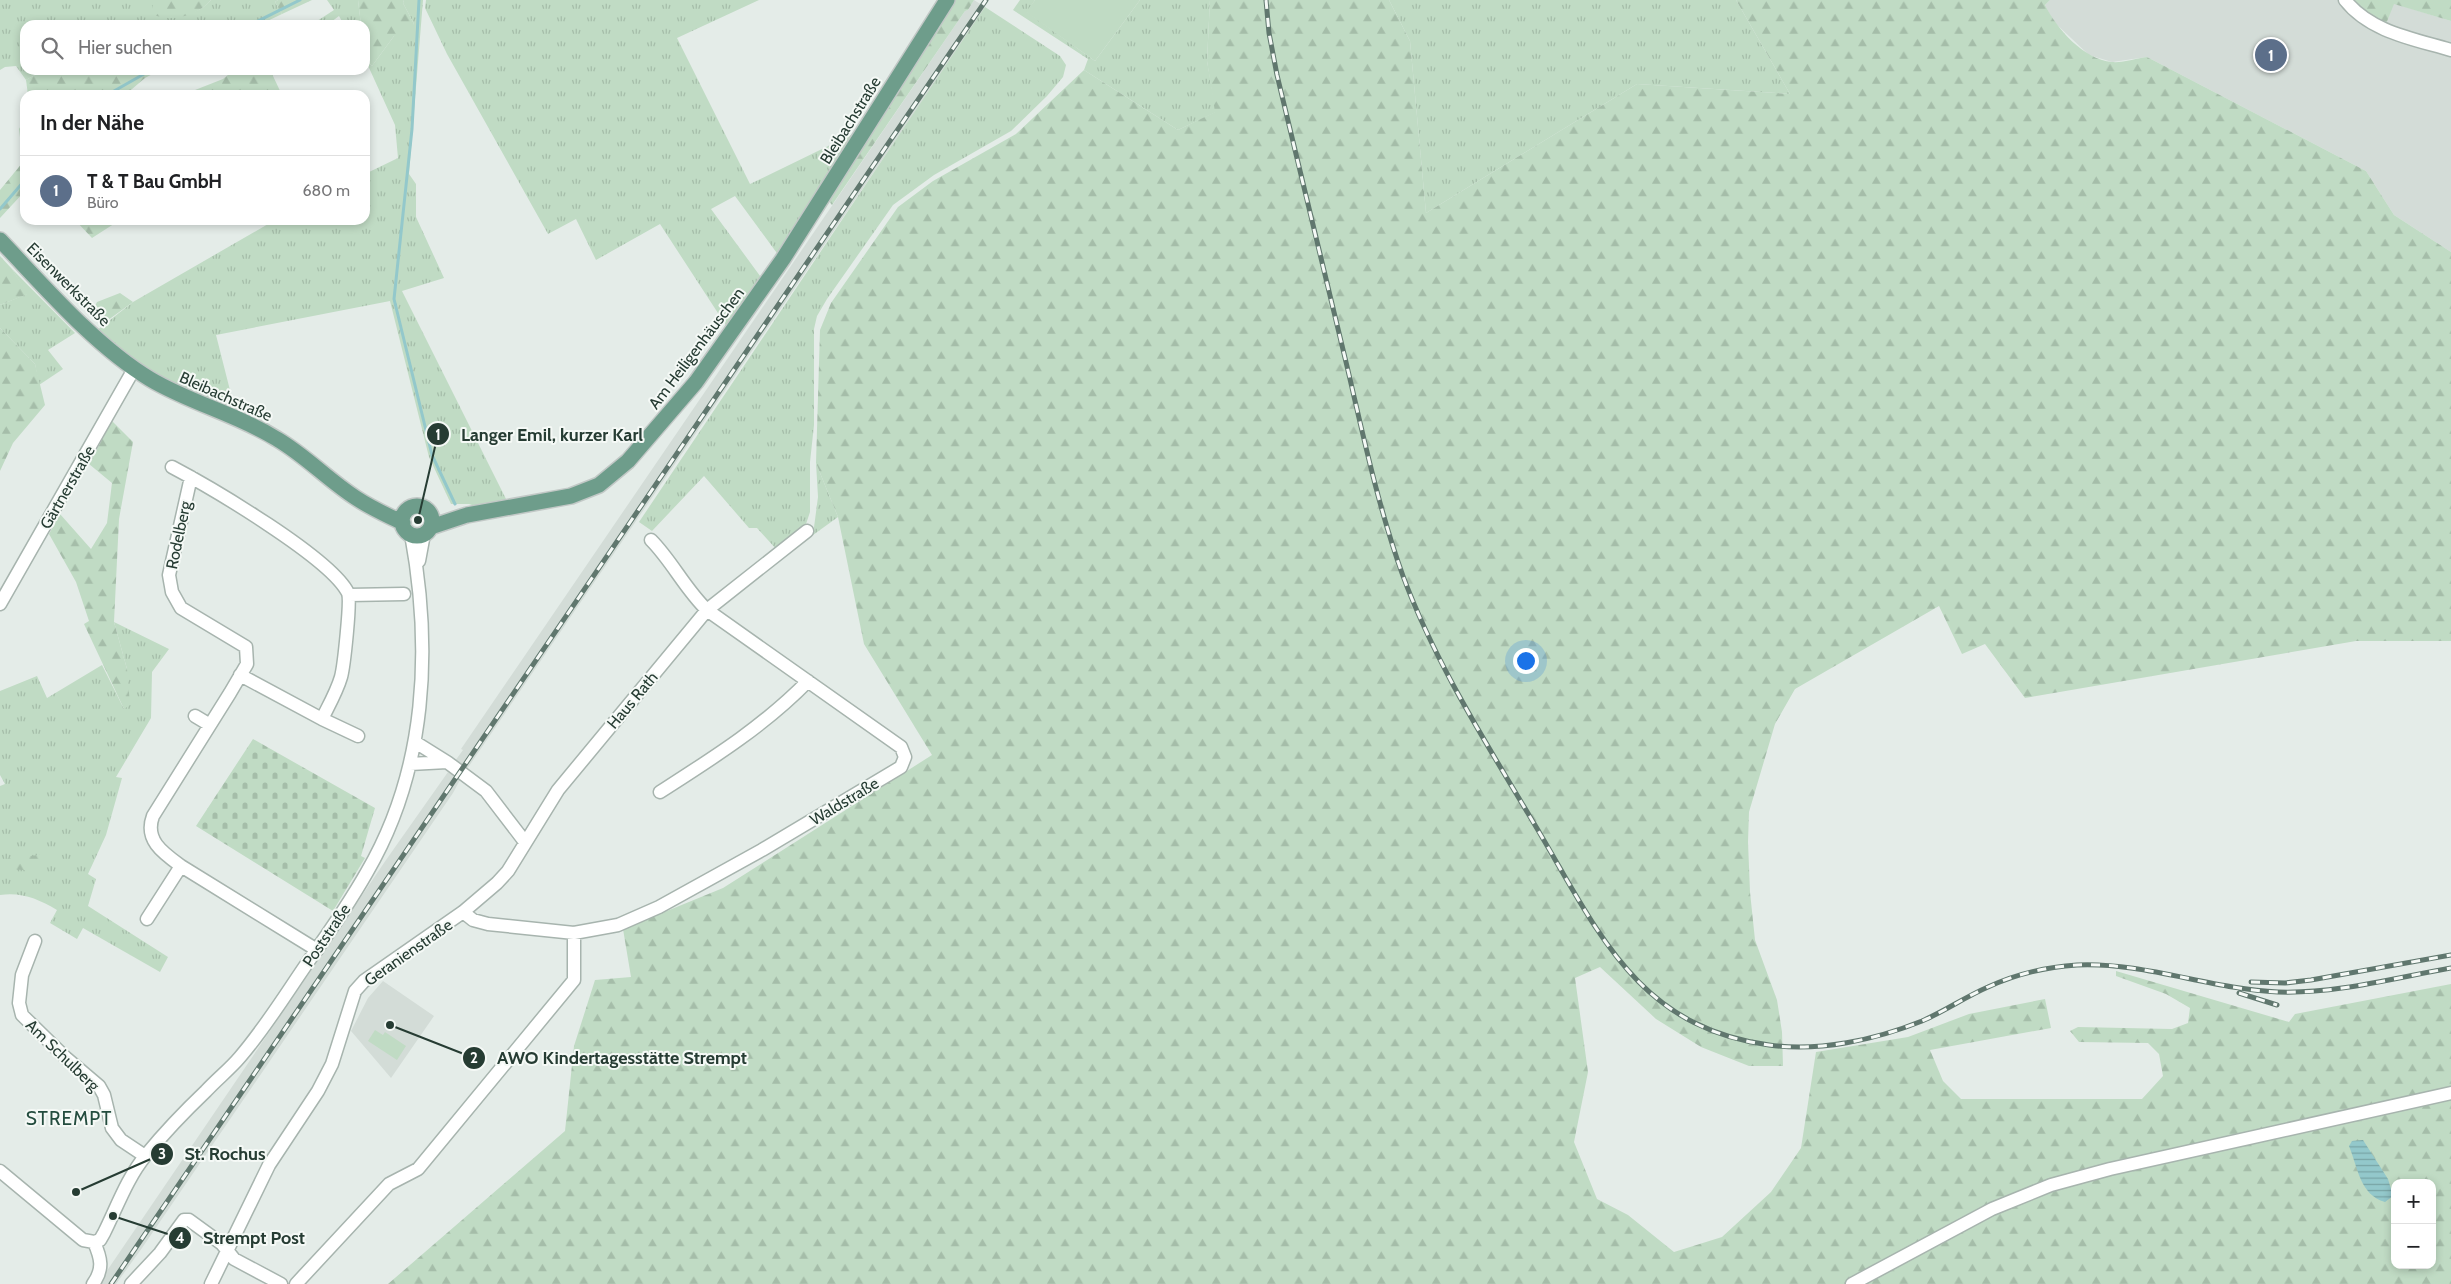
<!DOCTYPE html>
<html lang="de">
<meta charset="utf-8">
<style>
:root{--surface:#fff;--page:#f2f2f2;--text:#202124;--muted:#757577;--line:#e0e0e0;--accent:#d93025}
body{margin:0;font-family:Cabin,sans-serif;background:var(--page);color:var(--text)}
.controls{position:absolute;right:15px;bottom:15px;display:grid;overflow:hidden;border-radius:10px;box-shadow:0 2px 8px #0003}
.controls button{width:45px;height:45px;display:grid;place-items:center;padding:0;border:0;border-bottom:1px solid var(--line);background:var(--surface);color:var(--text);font:25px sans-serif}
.you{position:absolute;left:1525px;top:660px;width:18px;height:18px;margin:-12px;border:4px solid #fff;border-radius:50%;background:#1a73e8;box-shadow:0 0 0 8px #1a73e833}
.badge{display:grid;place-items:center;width:32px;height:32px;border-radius:50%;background:var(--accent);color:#fff;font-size:16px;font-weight:700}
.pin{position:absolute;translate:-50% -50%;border:2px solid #fff;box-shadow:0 1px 5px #0006}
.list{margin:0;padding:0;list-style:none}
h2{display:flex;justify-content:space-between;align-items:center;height:65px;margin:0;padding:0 20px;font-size:21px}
h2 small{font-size:16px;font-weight:400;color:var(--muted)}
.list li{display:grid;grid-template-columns:32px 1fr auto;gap:15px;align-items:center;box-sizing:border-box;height:70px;padding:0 20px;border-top:1px solid var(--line)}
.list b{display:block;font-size:19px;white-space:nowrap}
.list p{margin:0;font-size:16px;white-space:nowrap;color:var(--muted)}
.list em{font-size:16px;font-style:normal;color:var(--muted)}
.icon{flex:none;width:28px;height:28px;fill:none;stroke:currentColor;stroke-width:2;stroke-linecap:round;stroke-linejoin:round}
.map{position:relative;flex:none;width:2451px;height:1284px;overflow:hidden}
.search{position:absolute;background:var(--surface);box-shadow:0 2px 8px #0003;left:20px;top:20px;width:350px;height:55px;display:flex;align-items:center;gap:12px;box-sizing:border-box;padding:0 18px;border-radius:15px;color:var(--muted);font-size:19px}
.panel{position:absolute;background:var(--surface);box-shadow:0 2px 8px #0003;left:20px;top:90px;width:350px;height:135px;border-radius:15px}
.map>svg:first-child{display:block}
.built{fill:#d3dcd7}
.grass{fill:url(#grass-tufts)}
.forest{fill:url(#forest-firs);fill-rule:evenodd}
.cemetery{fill:url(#cemetery-stones)}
.park{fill:#c0dbc4}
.water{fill:url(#water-rules)}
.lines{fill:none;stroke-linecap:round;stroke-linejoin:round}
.stream{stroke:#93c8cb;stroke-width:3}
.minor-casing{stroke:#a7b4ae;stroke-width:15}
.major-casing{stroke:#c2c8c6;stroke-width:18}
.minor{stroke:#fff;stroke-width:12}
.major{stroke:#6e9d8b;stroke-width:15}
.rail-casing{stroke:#60776e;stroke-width:5}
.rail{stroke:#f5f9f6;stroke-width:3;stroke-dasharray:9;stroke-linecap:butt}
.labels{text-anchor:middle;stroke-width:4;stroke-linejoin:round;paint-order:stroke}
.street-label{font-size:16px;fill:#263c33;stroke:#f5f9f6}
.quarter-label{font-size:19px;letter-spacing:1px;fill:#234c3e;stroke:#f5f9f6}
.leader{fill:none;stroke:#263c33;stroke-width:2}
.callout-dot{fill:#263c33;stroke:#f5f9f6;stroke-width:2}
.mark-label{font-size:15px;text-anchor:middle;font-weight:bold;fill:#fff}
.callout-label{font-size:18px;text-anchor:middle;font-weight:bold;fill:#263c33;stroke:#f5f9f6;stroke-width:4;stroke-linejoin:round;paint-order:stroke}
</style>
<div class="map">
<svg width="2451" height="1284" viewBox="0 0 2451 1284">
<defs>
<pattern id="grass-tufts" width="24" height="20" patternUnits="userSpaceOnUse" patternTransform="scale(1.25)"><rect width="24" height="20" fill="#c0dbc4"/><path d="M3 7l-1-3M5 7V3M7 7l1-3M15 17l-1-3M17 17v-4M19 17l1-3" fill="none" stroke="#a5bda9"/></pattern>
<pattern id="forest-firs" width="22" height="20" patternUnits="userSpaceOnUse" patternTransform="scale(1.25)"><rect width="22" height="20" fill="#c0dbc4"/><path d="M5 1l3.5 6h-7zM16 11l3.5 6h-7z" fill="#a5bda9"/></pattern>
<pattern id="cemetery-stones" width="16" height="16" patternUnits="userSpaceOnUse" patternTransform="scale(1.25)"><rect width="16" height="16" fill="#c0dbc4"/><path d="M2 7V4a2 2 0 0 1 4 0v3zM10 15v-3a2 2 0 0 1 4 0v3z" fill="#a5bda9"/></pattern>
<pattern id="water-rules" width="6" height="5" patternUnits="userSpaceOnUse" patternTransform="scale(1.25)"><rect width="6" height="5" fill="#93c8cb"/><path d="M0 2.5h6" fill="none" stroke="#78a4a5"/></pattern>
</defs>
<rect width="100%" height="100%" fill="#e4ece8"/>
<path class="built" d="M974,0l11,7 -6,11 -512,751 -12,-8 8,-11 -2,-1 504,-738 3,-1z
M2050,0h302l34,24 7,-21 58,18v231l-57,-37 -28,-44 -219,-114 -35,5 -23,-7 -36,-34 -8,-16z
M448,772l12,8 -7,13 -311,455 -26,36h-18l288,-424z
M383,981l51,35 -43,62 -40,-47 17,-33z"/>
<path class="grass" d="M0,0h153v13c21,2 43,5 58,-13h67l-3,2 7,12 -23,11h-27l-2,-5 -13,5h-192v45h19l-18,10 -10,-14 -11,1 -5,3z
M327,0h31l3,25h-17l-5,-9 -12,9h-16l23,-15z
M404,0h19l-14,174 7,10v33l28,61 -42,13 105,210 -29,6 -9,-3h-18l-22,-47 -39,-156 -174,34 19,75 -62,-23 -30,-18 -47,-38 37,-29 142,-82h27l4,3 16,-3h43v-46l33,-16 -3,-33 -30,-66 7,7 22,-30 20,-12 -11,-21z
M426,0h333l-82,38 73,146 109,-53 -80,125 -44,-60 -24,13 52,71 -34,50 -69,-106 -64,36 -20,-41 -28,15 -101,-180 -22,-46z
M1020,0h15l-8,12 68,49 45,-61h70l-3,61 9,51 -38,18 -94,-60 4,-11 -75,-49z
M1389,0h347l54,94 -153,-10 -211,129 -16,-172z
M985,7l75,49 6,9 -3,12 -16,19 -36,35 -77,44 -41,30 -66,94 -10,17 -3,13v96l-4,37v50l-6,18 -27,20 -20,-22h-8l-45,-52 -52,55 -13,-9z
M12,269l63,64 -27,17 15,19 -24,16 -4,-21 -35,-36v-23l27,-11z
M816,463l22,54 -25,18 5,-38z
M114,622l55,27 -17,23 -1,46 -35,59 6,1 -16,57 -18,39 8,5 -8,27 80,51 -8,15 -77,-44 -6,11 -27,-16 7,-13c-19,-11 -35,-18 -57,-15v-109l5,-2 -5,-9v-84l37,-15 10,22 55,-33 22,44 3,-40z"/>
<path class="forest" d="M153,0h58c-13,16 -41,23 -59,14z
M278,0h34l-30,14 -7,-12z
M358,0h46l-1,3 11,21 -6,10 -14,2 -22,30 -7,-7v-34h-4z
M955,0h19l-6,10 -3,1 -133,194 -4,-5z
M1210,0h179l21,41 16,172 211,-129 153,10 -54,-94h314l-5,5c12,24 38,54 67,57 11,1 25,-4 35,-5l219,114 28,44 57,37v389h-95l-331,57 -40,-54 -23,10 -23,-48 -144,83 -20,35 -26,88 -1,30 2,50 5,48 22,60 5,32 1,34h-34l-48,-19 -45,-28 -56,-52 -25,11 13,94 -14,70 23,57 31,16 46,37 48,-15 49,-45 30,-44 15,-96 92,-15 61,-23 76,-15 6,29 -121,22 13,31 18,18h181l21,-23 -4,-22 -11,-11 -69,-1 -9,-11 8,-4 94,2 16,-6 2,-15 -24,-14 -50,-18v-5l173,51 6,-8 156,-30v300h-2063l177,-153 9,-85 21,-66 36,-3 -8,-48 100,-41 209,-133 -68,-111 -26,-127 -22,-54 4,-133 11,-27 67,-96 35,-26 83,-47 68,-64 94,60 37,-18 -8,-51zM2395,1183h37v82h-37z
M2352,0h99v21l-57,-17 -8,20 -16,-7z
M44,70h116l-15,8 -20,17h-97l-2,-15z
M234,70h39v6l9,19h-89l2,-5 28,-11z
M25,118v73l-25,27v-28l23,-28 -4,-33z
M75,220h45l-28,18z
M0,256l12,13 16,25 -28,11z
M120,293l13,9 -29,21 -12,-11 5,-10z
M0,328l35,36 10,41 -32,38 -13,28z
M112,421l21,21 -14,77 -5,103 13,47 3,36 -6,4 -40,-85 5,-3 -13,-39 -27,-48 11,-20 31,35 16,-26 5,-40 -23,-19z
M47,854l-10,17 -28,-2 -4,-10z"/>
<path class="cemetery" d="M253,739l122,69 -14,48 4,2 -32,53 -137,-85z"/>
<path class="park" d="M1035,0h105l-45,61 -69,-49z
M375,1030l8,5 2,-3 21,14 -9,14 -29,-19z"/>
<path class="water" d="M2363,1140l25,39 5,17 -8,6c-25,-7 -27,-34 -36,-56l3,-5z"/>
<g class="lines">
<path class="stream" d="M419,0l-7,129 -18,170 38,156 23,49
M250,25l50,-25
M107,95l44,-25
M0,209l25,-29"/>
<defs>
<path id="minor" d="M2345,0c25,32 69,39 106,50
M172,467c38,20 159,91 176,126 3,8 -4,73 -7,84 -4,14 -12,28 -19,42l-82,-44
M191,477l-22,98 3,17 9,16 65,39 1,17 -17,29 -77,123c-9,24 10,37 28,50l136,84
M419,561l5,-27
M349,595l55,-1
M0,604l134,-235
M195,716l15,9
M322,719l36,17
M415,742l32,20 39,29 39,51
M410,764l37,-2
M660,792c53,-34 104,-66 148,-111
M463,912l10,8 15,4 86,9 44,-8 41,-18 103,-57 139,-83 4,-10 -4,-10 -194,-137c-22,-21 -35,-49 -56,-70
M147,919l34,-53
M35,941l-13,34 -3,28 3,12 44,43 33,28 5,9 8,33 9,12 24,16
M0,1171l83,69 11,2
M94,1242l6,-2 4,-7c13,-26 23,-55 42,-78 18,-22 39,-44 60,-64 11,-12 24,-22 34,-34 26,-30 47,-65 70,-98 20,-28 40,-57 57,-87 60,-103 65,-224 44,-338
M93,1284c11,-15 8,-26 1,-42
M131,1284l29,-31 24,-33h5l33,24 12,15 47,25
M211,1284l58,-119 49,-74 14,-27 23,-73 9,-10 99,-69 34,-29 11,-12 50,-81 149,-180 100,-79
M296,1284l93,-100 29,-15 156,-189v-47
M1852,1284l140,-75 59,-24 59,-16 341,-76"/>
<path id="major" d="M0,240c44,46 95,106 150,139 40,24 87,35 127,60 29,17 51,41 79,59 15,10 31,17 47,25
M402 521a15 15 0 1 1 30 0a15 15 0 1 1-30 0Z
M431,527l36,-12 104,-19 28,-11 29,-24 68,-79 87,-123 164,-259"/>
</defs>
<use href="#minor" class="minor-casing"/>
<use href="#major" class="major-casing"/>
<use href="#minor" class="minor"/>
<use href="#major" class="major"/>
<defs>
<path id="rail" d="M1266,0l3,33 8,42c23,96 46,192 69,287 17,72 32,145 57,214 34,92 89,176 139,261 58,99 99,191 227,208 50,7 106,-5 153,-24 23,-10 43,-24 66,-34 28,-13 58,-20 89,-22 68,-3 133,24 201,27 58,2 116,-14 173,-24
M2251,982l34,1 26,-3 140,-25
M2239,993l38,12
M111,1284l875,-1284"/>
</defs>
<use href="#rail" class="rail-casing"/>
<use href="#rail" class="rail"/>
</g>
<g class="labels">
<g class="street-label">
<text transform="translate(850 120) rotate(-58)" y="6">Bleibachstraße</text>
<text transform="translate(69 284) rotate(45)" y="6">Eisenwerkstraße</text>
<text transform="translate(696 348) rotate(-53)" y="6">Am Heiligenhäuschen</text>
<text transform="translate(226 396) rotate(24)" y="6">Bleibachstraße</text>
<text transform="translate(67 487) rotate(-60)" y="6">Gärtnerstraße</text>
<text transform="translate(178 535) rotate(-78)" y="6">Rodelberg</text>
<text transform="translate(632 700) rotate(-50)" y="6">Haus Rath</text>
<text transform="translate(844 801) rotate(-31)" y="6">Waldstraße</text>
<text transform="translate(326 935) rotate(-56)" y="6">Poststraße</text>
<text transform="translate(408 952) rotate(-35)" y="6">Geranienstraße</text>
<text transform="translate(63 1055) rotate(44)" y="6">Am Schulberg</text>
</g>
<g class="quarter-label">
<text x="69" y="1125">STREMPT</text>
</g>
</g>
<path class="leader" d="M418 520L438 434M390 1025L474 1058M76 1192L162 1154M113 1216L180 1238"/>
<g class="callout-dot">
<circle cx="418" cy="520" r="5"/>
<circle cx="390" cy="1025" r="5"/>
<circle cx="76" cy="1192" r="5"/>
<circle cx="113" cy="1216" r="5"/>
<circle cx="438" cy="434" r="12"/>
<circle cx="474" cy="1058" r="12"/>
<circle cx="162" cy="1154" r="12"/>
<circle cx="180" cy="1238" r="12"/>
</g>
<g class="mark-label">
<text x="438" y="440">1</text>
<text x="474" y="1063">2</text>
<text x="162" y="1159">3</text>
<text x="180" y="1243">4</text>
</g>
<g class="callout-label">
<text x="552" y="441">Langer Emil, kurzer Karl</text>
<text x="622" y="1064">AWO Kindertagesstätte Strempt</text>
<text x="225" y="1160">St. Rochus</text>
<text x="254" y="1244">Strempt Post</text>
</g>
</svg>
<div class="controls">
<button>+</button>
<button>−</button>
</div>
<div class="you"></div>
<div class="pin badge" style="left:2271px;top:55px;background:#5c6f8a">1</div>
<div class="search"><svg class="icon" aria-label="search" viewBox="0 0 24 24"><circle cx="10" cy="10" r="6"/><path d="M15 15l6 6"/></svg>Hier suchen</div>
<section class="panel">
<h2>In der Nähe<small></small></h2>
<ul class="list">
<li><span class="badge" style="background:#5c6f8a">1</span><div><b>T &amp; T Bau GmbH</b><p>Büro</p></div><em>680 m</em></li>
</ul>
</section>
</div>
